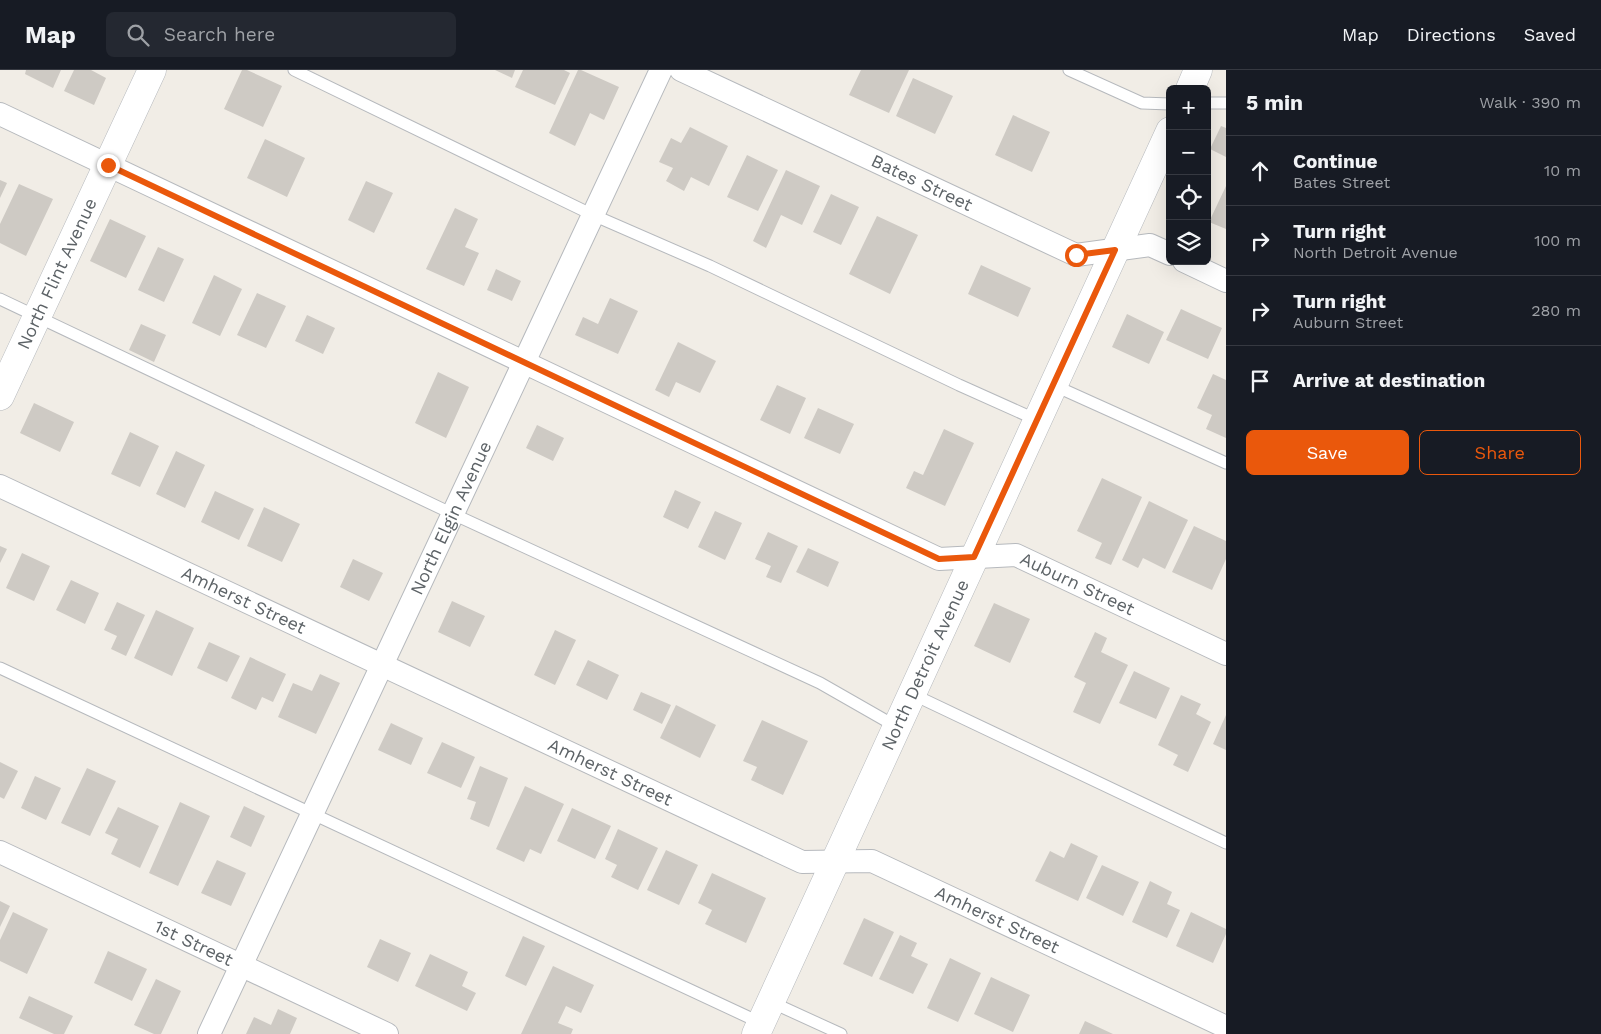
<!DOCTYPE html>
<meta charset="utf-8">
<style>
:root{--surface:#171b24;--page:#242831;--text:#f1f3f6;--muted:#9ea1a6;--line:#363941;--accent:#ea580c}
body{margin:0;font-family:"Work Sans",sans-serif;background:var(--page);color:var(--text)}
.controls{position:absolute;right:15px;top:15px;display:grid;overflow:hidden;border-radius:8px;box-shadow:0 5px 20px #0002}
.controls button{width:45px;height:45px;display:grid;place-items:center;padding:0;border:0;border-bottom:1px solid var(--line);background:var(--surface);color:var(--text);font:25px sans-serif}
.stop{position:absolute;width:15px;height:15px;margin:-11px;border:4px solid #ea580c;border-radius:50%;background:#fff}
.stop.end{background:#ea580c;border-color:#fff;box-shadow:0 1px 5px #0008}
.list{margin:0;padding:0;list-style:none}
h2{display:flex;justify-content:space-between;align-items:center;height:65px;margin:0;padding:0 20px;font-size:21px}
h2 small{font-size:16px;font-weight:400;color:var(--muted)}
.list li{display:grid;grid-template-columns:32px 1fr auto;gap:15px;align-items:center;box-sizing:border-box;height:70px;padding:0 20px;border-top:1px solid var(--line)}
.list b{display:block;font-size:19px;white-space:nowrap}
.list p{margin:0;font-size:16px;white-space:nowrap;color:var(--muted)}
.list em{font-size:16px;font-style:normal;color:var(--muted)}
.actions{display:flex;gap:10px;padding:15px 20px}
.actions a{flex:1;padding:11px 0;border:1px solid var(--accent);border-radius:8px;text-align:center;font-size:18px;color:var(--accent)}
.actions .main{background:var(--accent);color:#fff}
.icon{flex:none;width:28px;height:28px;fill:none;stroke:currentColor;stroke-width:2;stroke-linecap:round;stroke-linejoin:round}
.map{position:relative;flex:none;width:1226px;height:964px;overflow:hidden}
header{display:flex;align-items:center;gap:30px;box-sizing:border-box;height:70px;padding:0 25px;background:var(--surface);border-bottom:1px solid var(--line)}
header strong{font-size:24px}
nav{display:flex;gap:28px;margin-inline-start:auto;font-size:18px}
.search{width:350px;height:45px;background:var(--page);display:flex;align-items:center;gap:12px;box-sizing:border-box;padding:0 18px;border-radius:8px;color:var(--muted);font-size:19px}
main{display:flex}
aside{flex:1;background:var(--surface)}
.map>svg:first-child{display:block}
.building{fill:#cecac4}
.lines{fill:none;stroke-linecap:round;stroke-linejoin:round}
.service-casing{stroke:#b6b9bd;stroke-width:13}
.minor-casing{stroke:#b6b9bd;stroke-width:24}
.tertiary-casing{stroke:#b6b9bd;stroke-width:29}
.service{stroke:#fff;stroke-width:11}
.minor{stroke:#fff;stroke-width:22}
.tertiary{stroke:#fff;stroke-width:28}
.route{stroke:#ea580c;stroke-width:6}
.labels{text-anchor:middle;stroke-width:4;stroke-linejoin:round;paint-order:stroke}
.street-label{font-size:18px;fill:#5d6367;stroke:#fff}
</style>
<header>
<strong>Map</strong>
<div class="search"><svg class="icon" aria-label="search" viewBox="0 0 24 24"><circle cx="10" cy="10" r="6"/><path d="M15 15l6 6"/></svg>Search here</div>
<nav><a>Map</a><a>Directions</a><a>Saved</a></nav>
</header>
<main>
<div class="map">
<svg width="1226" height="964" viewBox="0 0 1226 964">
<rect width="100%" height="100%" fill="#f1ede6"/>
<path class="building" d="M26,0h35l-8,18 -28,-14z
M74,0h17l15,8 -12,27 -30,-14z
M242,0h5l35,16 -19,41 -39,-18z
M495,0h20l-3,8z
M523,0h41l6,3 -15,32 -40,-18z
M578,0h3l38,17 -15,33 -14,-7 -15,33 -26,-13z
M861,0h48l-20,43 -40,-18z
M913,8l40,18 -18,38 -39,-18z
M1013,45l37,17 -18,40 -37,-17z
M1221,56l5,2v29l-16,-8z
M690,57l38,19 -19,40 -18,-9 -7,14 -18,-10 7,-13 -14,-6 12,-24 10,5z
M265,69l40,19 -18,39 -40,-19z
M747,85l31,15 -20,41 -31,-14z
M786,100l34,16 -18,39 -21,-10 -15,33 -13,-7z
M0,110l7,3 -7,15z
M366,111l27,12 -19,40 -26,-13z
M19,114l34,15 -27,57 -26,-13v-19z
M1226,116v43l-17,-7z
M831,124l28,13 -18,38 -28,-13z
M455,138l23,11 -13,28 14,6 -15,33 -38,-17z
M877,146l41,19 -28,59 -41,-20z
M110,149l36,17 -20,42 -36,-17z
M158,177l26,12 -20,43 -26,-12z
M981,195l50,23 -13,29 -50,-23z
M496,199l25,12 -9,20 -25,-11z
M214,205l28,14 -22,47 -28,-13z
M257,223l29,13 -20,42 -29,-13z
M610,228l28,13 -20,43 -43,-19 8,-18 15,7z
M1181,239l41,19 -14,31 -42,-19z
M1127,244l37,18 -15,32 -37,-17z
M307,245l28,13 -12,26 -28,-13z
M141,254l25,11 -12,27 -25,-12z
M678,272l38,19 -16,32 -24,-11 -7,15 -14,-7z
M438,302l31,15 -23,51 -31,-15z
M1213,304l13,6v58l-20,-9 6,-14 -15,-7z
M777,315l29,13 -16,36 -30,-14z
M34,333l40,19 -14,30 -40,-19z
M818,338l36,16 -14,30 -36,-16z
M537,355l27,13 -11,23 -27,-13z
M944,359l30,14 -29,63 -39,-18 8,-17 9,4z
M130,362l29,14 -19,41 -29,-13z
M176,381l29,14 -20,43 -29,-14z
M1102,408l40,19 -31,68 -16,-7 7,-15 -25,-12z
M675,420l26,12 -13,27 -25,-12z
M215,421l39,18 -15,31 -38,-18z
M1149,431l39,19 -23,49 -22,-11 -5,10 -16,-8z
M264,437l36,17 -18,38 -35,-16z
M715,441l27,12 -17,37 -27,-13z
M1194,456l32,15v18l-14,31 -40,-18z
M768,462l30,14 -17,37 -15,-6 5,-11 -16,-7z
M0,476l7,3 -7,14z
M808,478l31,14 -11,25 -32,-15z
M22,483l28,13 -16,35 -28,-13z
M353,489l30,14 -14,28 -29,-14z
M71,510l28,13 -14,31 -29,-14z
M452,531l33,15 -15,31 -32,-15z
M117,532l28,13 -19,41 -15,-7 6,-13 -13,-6z
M994,533l36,16 -20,44 -36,-17z
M156,540l38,18 -22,48 -38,-18z
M555,560l21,10 -21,45 -21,-10z
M1095,562l12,6 -6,14 27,13 -28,59 -27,-12 13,-29 -12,-6z
M209,572l31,14 -13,26 -30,-14z
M250,587l36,17 -13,28 -11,-5 -6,13 -25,-12z
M588,590l31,15 -12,25 -31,-15z
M1134,601l36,17 -14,31 -37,-16z
M320,604l20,9 -24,51 -38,-17 15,-34 19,8z
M641,622l30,13 -9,19 -29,-14z
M1181,625l20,9 -5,10 15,8 -23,50 -15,-7 5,-10 -20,-10z
M676,635l40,20 -16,33 -40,-20z
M1226,645v35l-13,-6z
M762,650l46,21 -25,54 -32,-15 6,-13 -14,-6z
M391,653l32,15 -12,27 -33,-15z
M442,672l33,15 -14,31 -34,-15z
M0,692l18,9 -14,28 -4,-2z
M480,696l28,12 -19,49 -19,-8 6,-17 -9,-3z
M87,698l29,13 -26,55 -29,-13z
M35,706l26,12 -15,32 -25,-12z
M525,716l39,18 -23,50 -11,-5 -6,13 -28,-13z
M180,732l30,14 -32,70 -29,-13z
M244,736l21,10 -14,31 -21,-10z
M118,737l41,19 -19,42 -29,-14 7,-15 -13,-6z
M572,738l39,18 -16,33 -38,-18z
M618,759l40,19 -20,42 -27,-13 6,-12 -12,-6z
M1071,773l27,13 -20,45 -43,-20 15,-30 14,7z
M666,780l32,15 -19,40 -32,-15z
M217,790l29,13 -15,33 -30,-13z
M1102,795l37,17 -16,34 -37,-18z
M712,803l54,25 -20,45 -41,-19 7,-14 -14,-7z
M1150,811l22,11 -5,12 13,6 -13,28 -35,-16z
M0,831l10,5 -10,21z
M13,842l35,17 -21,45 -27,-13v-21z
M1191,842l35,17v5l-13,29 -37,-17z
M864,848l30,14 -22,45 -29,-13z
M900,865l17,8 -6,13 17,8 -15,30 -34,-15z
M523,866l22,10 -19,40 -21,-10z
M380,869l31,14 -13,29 -31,-15z
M108,881l39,18 -15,32 -38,-18z
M430,884l38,18 -6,14 14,7 -9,18 -52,-25z
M950,888l31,15 -23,49 -31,-14z
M553,896l41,19 -13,28 -15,-7 -8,17 15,6 -2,5h-50z
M991,907l39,18 -17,37 -39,-18z
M156,909l25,12 -20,43h-7l-20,-9z
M29,926l44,20 -9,18h-10l-35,-16z
M278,939l19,9 -7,16h-44l8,-17 17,8z
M1085,951l28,13h-34z"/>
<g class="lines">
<defs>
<path id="service" d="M294,0l299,145 117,51 249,119 78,35
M1069,0l73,33 28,1
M1207,33h19
M0,229l453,215 367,169 77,44
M1053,315l173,78
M0,598l761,355
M912,624l314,149
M771,932l70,32"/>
<g id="minor">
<path id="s1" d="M681,0l395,185 74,-10 20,9"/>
<path id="s2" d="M0,44l939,445 77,-4 210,99"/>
<path d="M1184,191l42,20"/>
<path id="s3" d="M0,416l802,376 70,-1 354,166"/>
<path id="s4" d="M0,782l387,182"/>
<path id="s5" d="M209,964l452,-964"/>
</g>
<g id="tertiary">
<path d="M1190,19l8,-19"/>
<path id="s6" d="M0,326l152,-326"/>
<path id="s7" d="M756,964l414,-903"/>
</g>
</defs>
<use href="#service" class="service-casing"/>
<use href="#minor" class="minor-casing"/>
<use href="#tertiary" class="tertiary-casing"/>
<use href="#service" class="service"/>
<use href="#minor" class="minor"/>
<use href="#tertiary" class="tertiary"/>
</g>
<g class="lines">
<path class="route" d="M108,95l831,394 35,-2 141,-307 -39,5"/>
</g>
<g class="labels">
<g class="street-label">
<text dy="6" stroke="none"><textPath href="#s1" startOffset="266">Bates Street</textPath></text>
<text dy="6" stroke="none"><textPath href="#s6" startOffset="135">North Flint Avenue</textPath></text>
<text dy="6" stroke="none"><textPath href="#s5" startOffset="570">North Elgin Avenue</textPath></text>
<text dy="6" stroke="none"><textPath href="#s2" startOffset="1184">Auburn Street</textPath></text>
<text dy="6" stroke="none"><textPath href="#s3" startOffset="269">Amherst Street</textPath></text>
<text dy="6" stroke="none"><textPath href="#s7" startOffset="406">North Detroit Avenue</textPath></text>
<text dy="6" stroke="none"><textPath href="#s3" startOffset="674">Amherst Street</textPath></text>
<text dy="6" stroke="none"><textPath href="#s3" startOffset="1094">Amherst Street</textPath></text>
<text dy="6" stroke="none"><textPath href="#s4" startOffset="214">1st Street</textPath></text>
</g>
</g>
</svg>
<div class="controls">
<button>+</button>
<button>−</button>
<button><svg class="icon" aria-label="locate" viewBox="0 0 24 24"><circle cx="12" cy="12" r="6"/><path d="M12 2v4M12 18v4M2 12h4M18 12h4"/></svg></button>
<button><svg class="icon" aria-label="layers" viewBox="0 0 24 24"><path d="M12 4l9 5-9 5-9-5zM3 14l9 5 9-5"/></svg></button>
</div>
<div class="stop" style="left:1076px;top:185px"></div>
<div class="stop end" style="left:108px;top:95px"></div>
</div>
<aside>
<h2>5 min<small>Walk · 390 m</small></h2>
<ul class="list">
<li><svg class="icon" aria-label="ahead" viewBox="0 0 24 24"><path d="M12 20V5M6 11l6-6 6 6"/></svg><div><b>Continue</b><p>Bates Street</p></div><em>10 m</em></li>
<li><svg class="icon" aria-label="right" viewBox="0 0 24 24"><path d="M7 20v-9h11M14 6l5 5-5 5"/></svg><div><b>Turn right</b><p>North Detroit Avenue</p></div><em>100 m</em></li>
<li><svg class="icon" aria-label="right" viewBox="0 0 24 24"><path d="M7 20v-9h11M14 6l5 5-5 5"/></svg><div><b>Turn right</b><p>Auburn Street</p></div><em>280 m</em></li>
<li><svg class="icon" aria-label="arrive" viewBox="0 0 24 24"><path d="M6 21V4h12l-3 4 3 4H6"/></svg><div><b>Arrive at destination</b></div></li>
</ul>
<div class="actions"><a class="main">Save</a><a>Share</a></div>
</aside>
</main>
